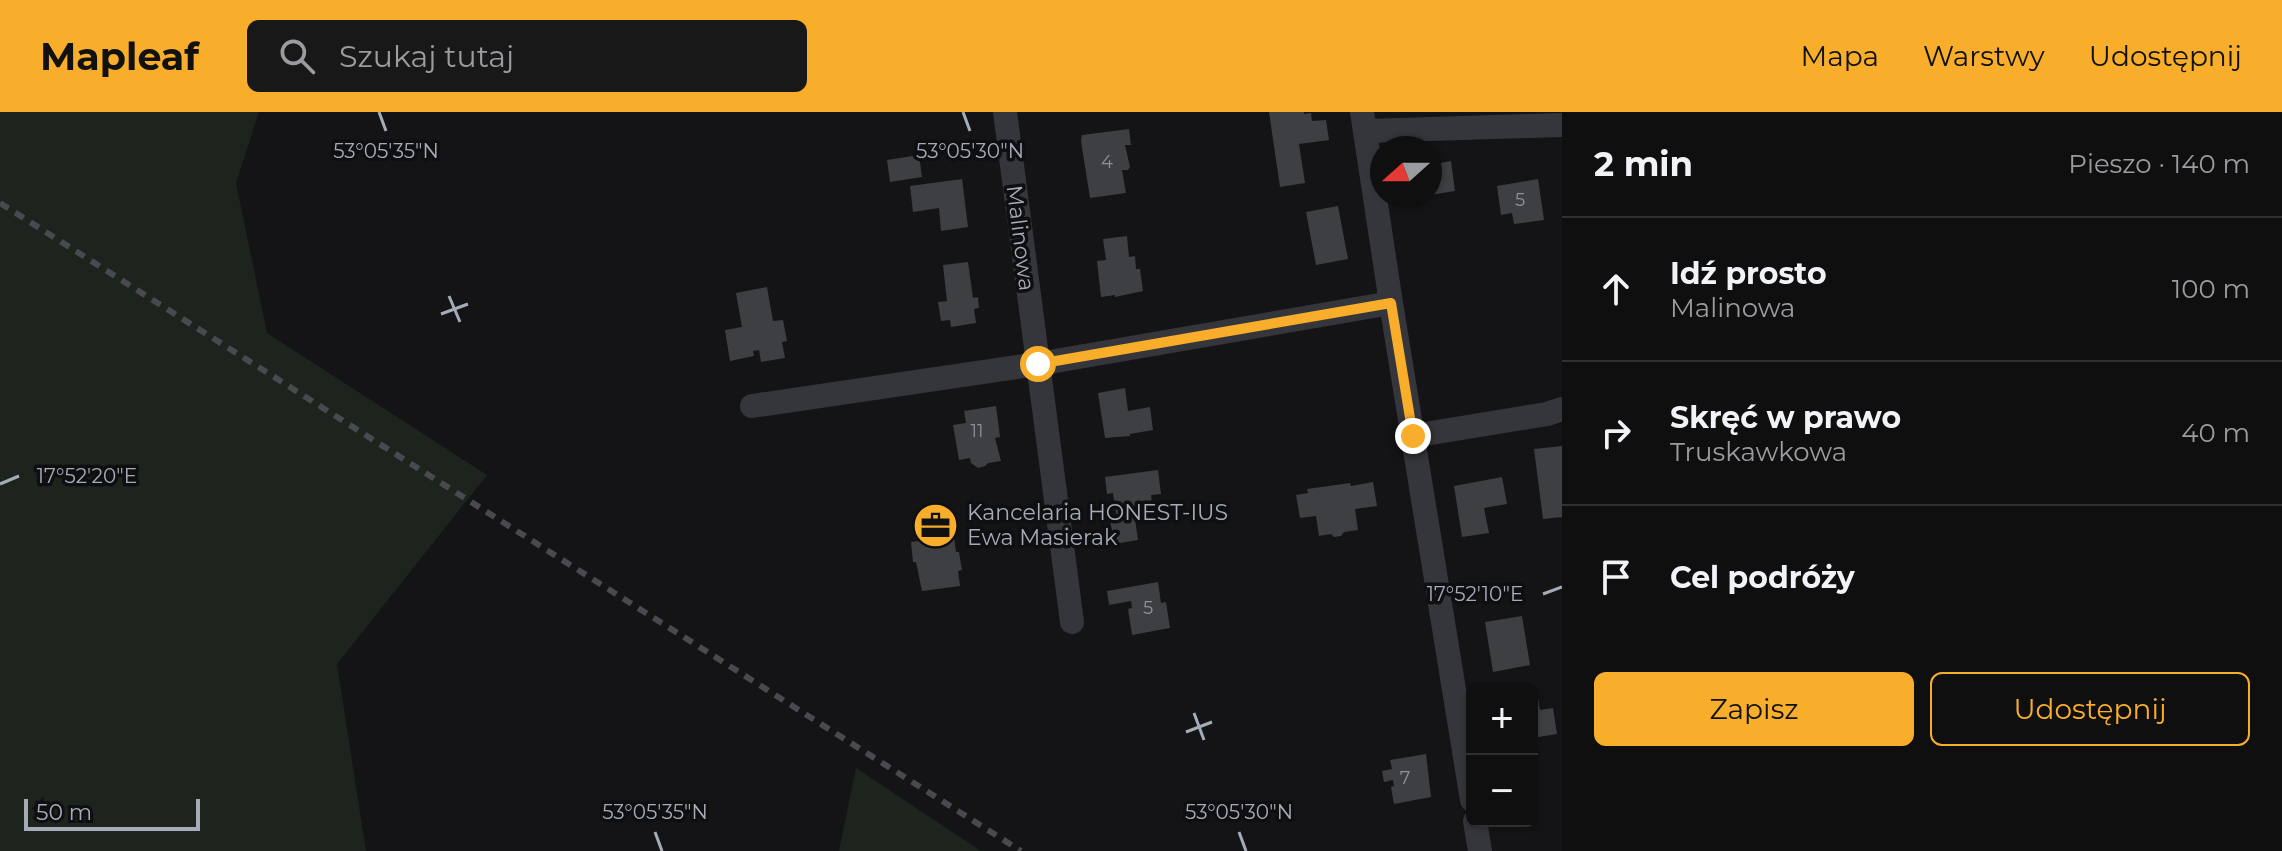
<!DOCTYPE html>
<html lang="pl">
<meta charset="utf-8">
<style>
:root{--surface:#0f0f10;--page:#181819;--text:#f1f3f6;--muted:#9b9c9f;--line:#2f2f30;--accent:#f8ae2a}
body{margin:0;font-family:Montserrat,sans-serif;background:var(--page);color:var(--text)}
.controls{position:absolute;right:24px;bottom:24px;display:grid;overflow:hidden;border-radius:12px;box-shadow:0 2px 6px #0004}
.controls button{width:72px;height:72px;display:grid;place-items:center;padding:0;border:0;border-bottom:2px solid var(--line);background:var(--surface);color:var(--text);font:40px sans-serif}
.compass{position:absolute;left:1370px;top:24px;width:72px;height:72px;border-radius:50%;background:var(--surface);box-shadow:0 2px 6px #0004;rotate:249deg}
.scale{position:absolute;left:24px;bottom:20px;width:176px;box-sizing:border-box;padding-left:8px;border:4px solid #a5abb7;border-top:0;font-size:22px;line-height:28px;white-space:nowrap;color:#a5abb7;-webkit-text-stroke:6px #0f0f11;paint-order:stroke}
.stop{position:absolute;width:24px;height:24px;margin:-18px;border:6px solid #f8ae2a;border-radius:50%;background:#fff}
.stop.end{background:#f8ae2a;border-color:#fff;box-shadow:0 2px 8px #0008}
.list{margin:0;padding:0;list-style:none}
h2{display:flex;justify-content:space-between;align-items:center;height:104px;margin:0;padding:0 32px;font-size:34px}
h2 small{font-size:26px;font-weight:400;color:var(--muted)}
.list li{display:grid;grid-template-columns:52px 1fr auto;gap:24px;align-items:center;box-sizing:border-box;height:144px;padding:0 32px;border-top:2px solid var(--line)}
.list b{display:block;font-size:30px;white-space:nowrap}
.list p{margin:0;font-size:26px;white-space:nowrap;color:var(--muted)}
.list em{font-size:26px;font-style:normal;color:var(--muted)}
.actions{display:flex;gap:16px;padding:24px 32px}
.actions a{flex:1;padding:18px 0;border:2px solid var(--accent);border-radius:12px;text-align:center;font-size:28px;color:var(--accent)}
.actions .main{background:var(--accent);color:#111}
.icon{flex:none;width:44px;height:44px;fill:none;stroke:currentColor;stroke-width:2;stroke-linecap:round;stroke-linejoin:round}
.map{position:relative;flex:none;width:1562px;height:739px;overflow:hidden}
header{display:flex;align-items:center;gap:48px;box-sizing:border-box;height:112px;padding:0 40px;background:var(--accent);color:#111}
header strong{font-size:38px}
nav{display:flex;gap:44px;margin-inline-start:auto;font-size:28px}
.search{width:560px;height:72px;background:var(--page);display:flex;align-items:center;gap:20px;box-sizing:border-box;padding:0 28px;border-radius:12px;color:var(--muted);font-size:30px}
main{display:flex}
aside{flex:1;background:var(--surface)}
.map>svg:first-child{display:block}
.green{fill:#1c241d}
.building{fill:#3e3f43}
.lines{fill:none;stroke-linecap:round;stroke-linejoin:round}
.street{stroke:#35363b;stroke-width:24}
.rail{stroke:#484a50;stroke-width:6;stroke-dasharray:10 8;stroke-linecap:butt}
.route{stroke:#f8ae2a;stroke-width:10}
.ticks{fill:none;stroke:#a5abb7;stroke-width:3}
.labels{text-anchor:middle;stroke-width:7;stroke-linejoin:round;paint-order:stroke}
.number-label{font-size:18px;fill:#8b909a}
.street-label{font-size:22px;fill:#a5abb7;stroke:#0f0f11}
.poi-label{font-size:22px;fill:#a5abb7;stroke:#0f0f11;text-anchor:start}
.ticks-label{font-size:20px;text-anchor:middle;fill:#a5abb7;stroke:#0f0f11;stroke-width:7;stroke-linejoin:round;paint-order:stroke}
</style>
<header>
<strong>Mapleaf</strong>
<div class="search"><svg class="icon" aria-label="search" viewBox="0 0 24 24"><circle cx="10" cy="10" r="6"/><path d="M15 15l6 6"/></svg>Szukaj tutaj</div>
<nav><a>Mapa</a><a>Warstwy</a><a>Udostępnij</a></nav>
</header>
<main>
<div class="map">
<svg width="1562" height="739" viewBox="0 0 1562 739">
<rect width="100%" height="100%" fill="#141416"/>
<path class="green" d="M0,0h259l-23,71 31,150 220,142 -150,189 29,187h-366z
M856,656l125,83h-142z"/>
<path class="building" d="M1269,0h35v2l7,-1 1,8 14,-1 3,20 -30,4 6,39 -25,4z
M1129,17l2,16h-6l5,22 -2,3h-6l4,23 -36,5 -9,-57 1,-6z
M919,43l3,22 -32,5 -3,-22z
M1451,49l4,30 -25,4v-30z
M962,67l6,48 -27,4 -2,-23 -26,4 -3,-26z
M1538,67l6,41 -30,4 -2,-11 -11,2 -4,-29z
M1338,94l10,53 -32,6 -10,-53z
M1127,124l2,21 6,-1 1,13h4l3,22 -28,6v-2l-14,2 -4,-36 9,-1 -3,-21z
M968,150l5,36 5,-1 1,11 -5,1 2,14 -25,4 -1,-7 -9,1 -3,-19 9,-1 -4,-36z
M767,175l6,34 10,-1 4,21 -5,1 3,16 -24,4 -2,-12 -6,1 1,5 -24,5 -5,-31 17,-3 -6,-34z
M1125,276l3,23 22,-4 3,23 -23,4v2l-25,2 -7,-45z
M996,294l4,31 -5,1 6,23 -13,2 -3,3 -7,2 -7,-5 -1,-5 -11,2 -6,-35 13,-2 -2,-12z
M1562,334v71l-19,2 -9,-70z
M1158,358l3,24 -10,1 2,15 -5,7 -13,2 3,21 -24,4 -4,-25 7,-1 -4,-25 -6,1 -2,-17z
M1502,365l5,27 -23,4 5,25 -27,4 -8,-51z
M1373,370l4,24 -22,3 3,21 -14,2 -3,4 -7,1 -3,-3 -12,2 -3,-20 -16,2 -4,-23 12,-2 -1,-4 43,-6 1,3z
M946,398l4,27h4l2,15h3l3,18 -4,1 2,15 -38,5 -6,-29h-3l-2,-20 8,-1 -4,-26z
M1158,470l3,21 5,-1 4,26 -38,7 -4,-26 4,-1 -1,-7 -22,4 -2,-14z
M1522,504l8,49 -37,7 -8,-50z
M1537,580l3,18 13,-2 4,26 -25,4v-45z
M1426,642l5,43 -37,7 -3,-17 3,-1 -1,-6 -9,2 -2,-11 10,-2 -2,-9z"/>
<g class="lines">
<path class="street" d="M1005,0l67,510
M1362,0l29,191 81,497
M1366,19l196,-6
M752,294l286,-42 353,-61
M1413,324l134,-22 15,-5
M1475,709l5,30"/>
<path class="rail" d="M0,91l1021,648"/>
</g>
<g class="lines">
<path class="route" d="M1038,252l353,-61 22,133"/>
</g>
<path class="ticks" d="M379,0l7,19M963,0l7,19M449,184l11,26M441,202l27,-10M0,372l19,-8M1543,482l19,-7M1194,601l10,27M1186,620l26,-10M655,720l7,19M1239,720l7,19"/>
<defs>
<symbol id="office-disc" viewBox="-11 -11 22 22"><circle r="9.5" fill="#f8ae2a" stroke="#0f0f11"/><path d="M-6-3h4V-5.5h4V-3h4V5H-6ZM-1-4.5V-3h2v-1.5ZM-6 0V1H6V0Z" fill="#111"/></symbol>
</defs>
<g fill-rule="evenodd">
<use href="#office-disc" x="910" y="388" width="51" height="51"/>
</g>
<g class="labels">
<g class="number-label">
<text x="1107" y="56">4</text>
<text x="1520" y="94">5</text>
<text x="977" y="325">11</text>
<text x="1148" y="502">5</text>
<text x="1405" y="672">7</text>
</g>
<g class="street-label">
<text transform="translate(1021 126) rotate(83)" y="8">Malinowa</text>
</g>
<g class="poi-label">
<text x="967" y="408">Kancelaria HONEST-IUS<tspan x="967" dy="25">Ewa Masierak</tspan></text>
</g>
</g>
<g class="ticks-label">
<text x="386" y="46">53°05'35"N</text>
<text x="970" y="46">53°05'30"N</text>
<text x="87" y="371">17°52'20"E</text>
<text x="1475" y="489">17°52'10"E</text>
<text x="655" y="707">53°05'35"N</text>
<text x="1239" y="707">53°05'30"N</text>
</g>
</svg>
<div class="controls">
<button>+</button>
<button>−</button>
</div>
<svg class="compass" viewBox="-18 -18 36 36"><path d="M0-13l5 13h-10z" fill="#e53935"/><path d="M0 13l5-13h-10z" fill="#9b9c9f"/></svg>
<div class="scale">50 m</div>
<div class="stop" style="left:1038px;top:252px"></div>
<div class="stop end" style="left:1413px;top:324px"></div>
</div>
<aside>
<h2>2 min<small>Pieszo · 140 m</small></h2>
<ul class="list">
<li><svg class="icon" aria-label="ahead" viewBox="0 0 24 24"><path d="M12 20V5M6 11l6-6 6 6"/></svg><div><b>Idź prosto</b><p>Malinowa</p></div><em>100 m</em></li>
<li><svg class="icon" aria-label="right" viewBox="0 0 24 24"><path d="M7 20v-9h11M14 6l5 5-5 5"/></svg><div><b>Skręć w prawo</b><p>Truskawkowa</p></div><em>40 m</em></li>
<li><svg class="icon" aria-label="arrive" viewBox="0 0 24 24"><path d="M6 21V4h12l-3 4 3 4H6"/></svg><div><b>Cel podróży</b></div></li>
</ul>
<div class="actions"><a class="main">Zapisz</a><a>Udostępnij</a></div>
</aside>
</main>
